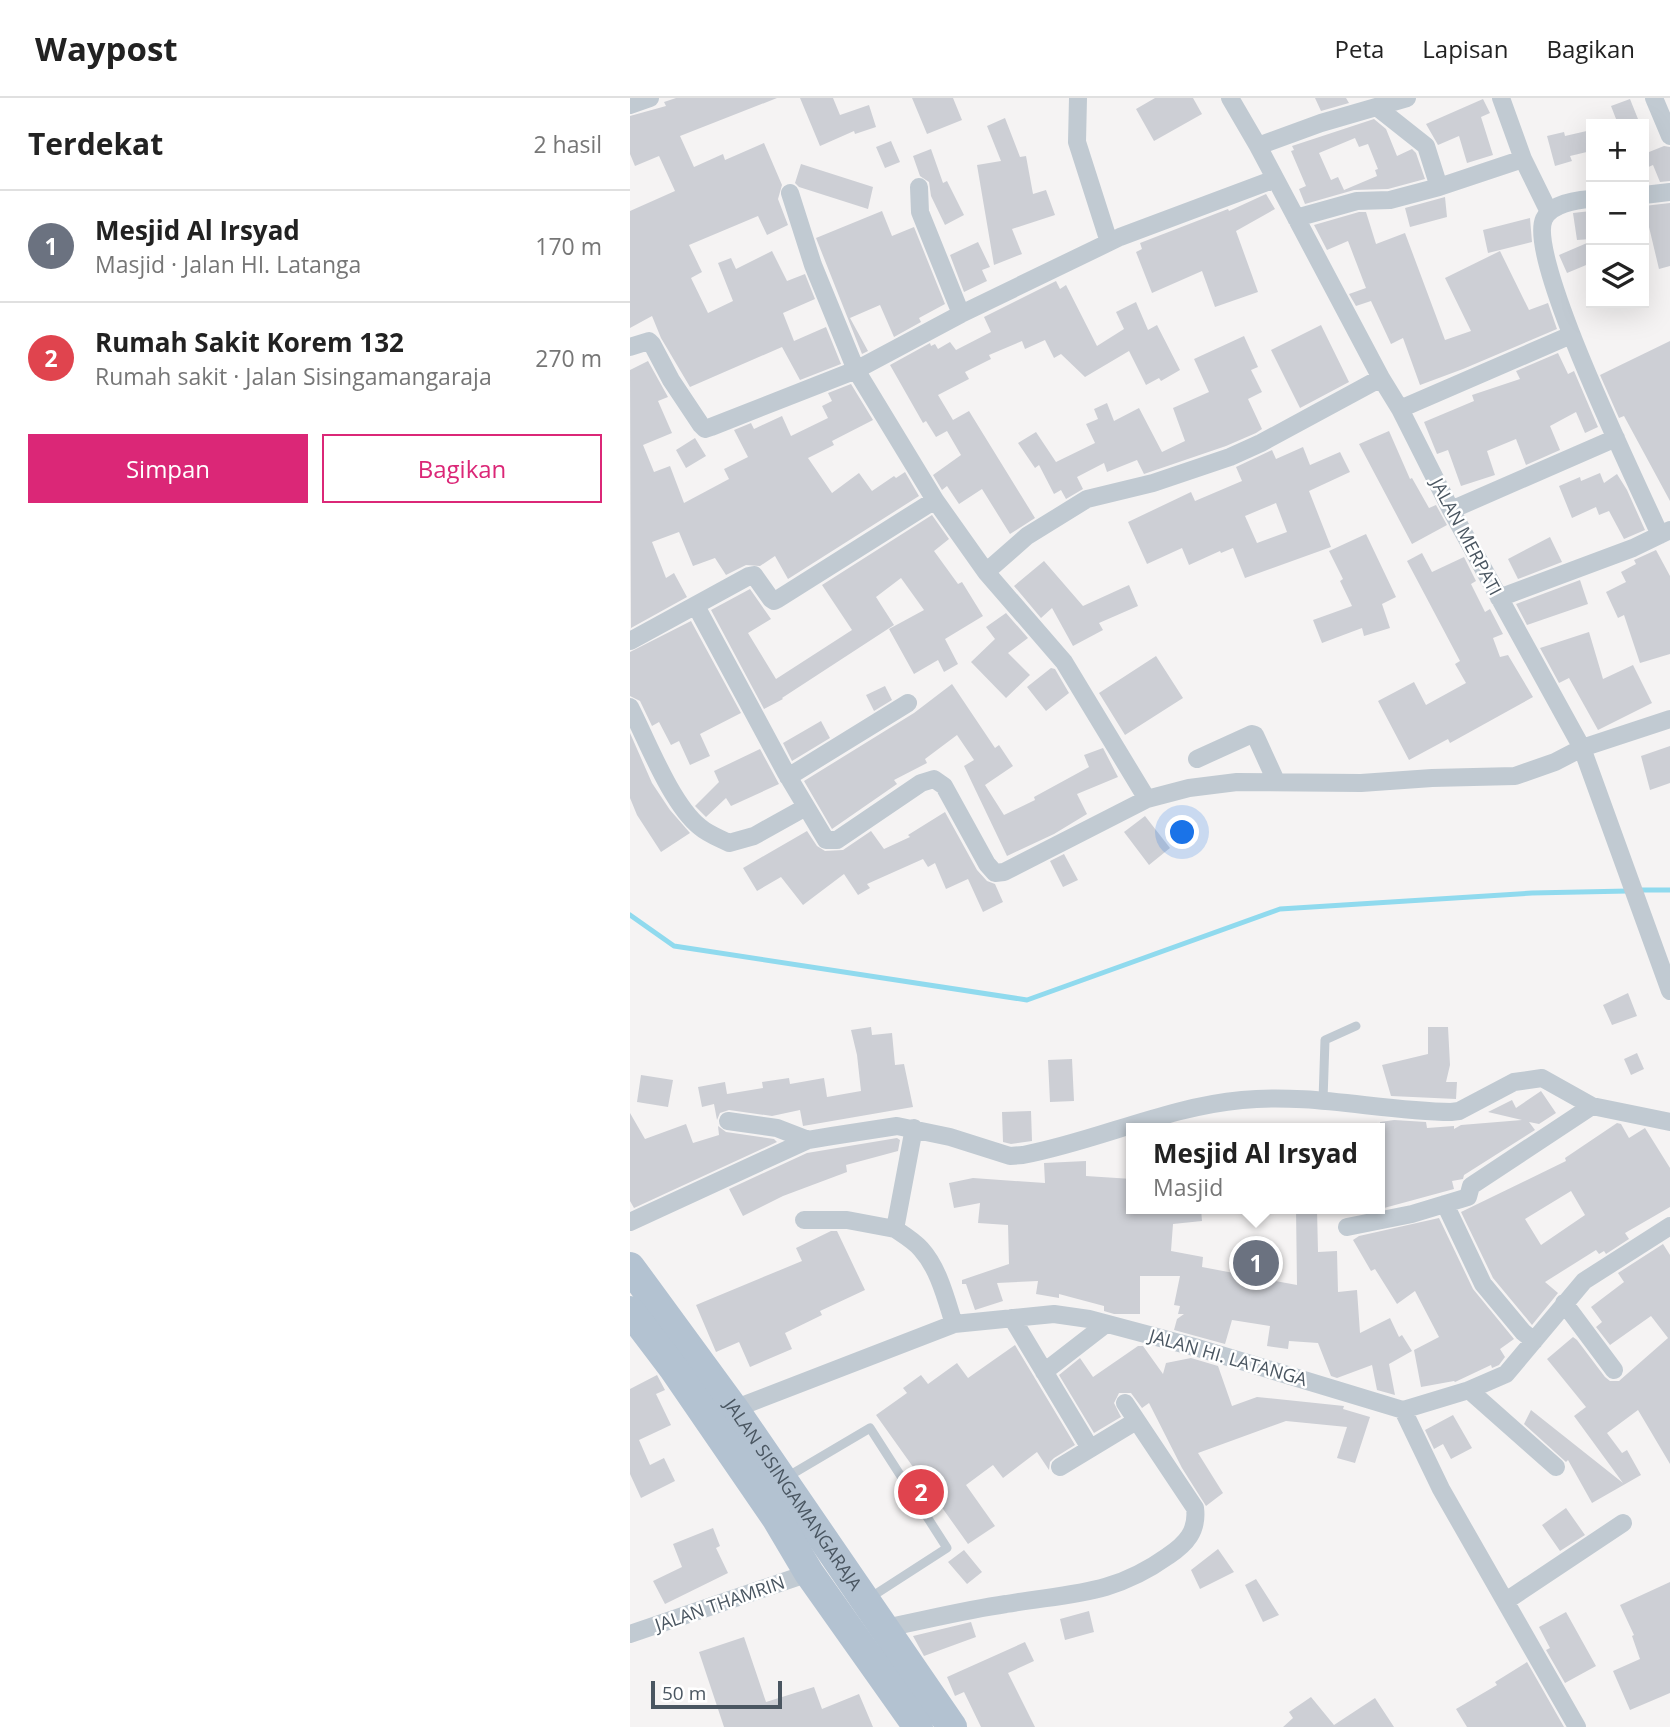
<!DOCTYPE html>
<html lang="id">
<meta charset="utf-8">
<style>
:root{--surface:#fff;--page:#f2f2f2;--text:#222;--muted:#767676;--line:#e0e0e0;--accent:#db2777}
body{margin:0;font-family:"Open Sans",sans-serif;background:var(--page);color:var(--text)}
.controls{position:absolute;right:21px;top:21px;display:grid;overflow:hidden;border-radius:0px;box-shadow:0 7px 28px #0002}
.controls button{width:63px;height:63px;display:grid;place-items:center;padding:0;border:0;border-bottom:2px solid var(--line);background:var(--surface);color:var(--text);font:35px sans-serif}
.scale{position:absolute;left:21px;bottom:18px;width:131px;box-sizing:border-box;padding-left:7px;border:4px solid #4a5661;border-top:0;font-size:19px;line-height:24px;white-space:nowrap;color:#4a5661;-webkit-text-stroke:5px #fff;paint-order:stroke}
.you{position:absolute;left:553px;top:735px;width:24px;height:24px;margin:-18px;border:5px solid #fff;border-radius:50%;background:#1a73e8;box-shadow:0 0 0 10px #1a73e833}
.badge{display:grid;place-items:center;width:46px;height:46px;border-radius:50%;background:var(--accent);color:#fff;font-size:23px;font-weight:700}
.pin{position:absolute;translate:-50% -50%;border:4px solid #fff;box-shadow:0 2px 7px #0006}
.popup{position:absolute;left:496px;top:1025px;width:259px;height:91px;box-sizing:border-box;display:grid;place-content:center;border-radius:0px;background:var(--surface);filter:drop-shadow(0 2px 5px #0005);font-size:23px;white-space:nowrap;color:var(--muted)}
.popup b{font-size:26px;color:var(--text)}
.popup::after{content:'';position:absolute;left:50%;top:100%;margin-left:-14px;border:14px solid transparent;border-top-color:var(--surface)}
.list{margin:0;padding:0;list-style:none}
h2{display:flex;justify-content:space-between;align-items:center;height:91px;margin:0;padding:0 28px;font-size:30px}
h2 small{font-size:23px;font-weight:400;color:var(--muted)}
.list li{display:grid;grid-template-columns:46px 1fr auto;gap:21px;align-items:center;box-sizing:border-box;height:112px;padding:0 28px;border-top:2px solid var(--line)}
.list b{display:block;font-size:26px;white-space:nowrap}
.list p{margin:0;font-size:23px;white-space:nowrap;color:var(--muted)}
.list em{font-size:23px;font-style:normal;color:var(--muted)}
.actions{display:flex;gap:14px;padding:21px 28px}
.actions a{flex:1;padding:16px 0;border:2px solid var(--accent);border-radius:0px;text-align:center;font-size:24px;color:var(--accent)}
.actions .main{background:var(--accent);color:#fff}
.icon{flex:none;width:38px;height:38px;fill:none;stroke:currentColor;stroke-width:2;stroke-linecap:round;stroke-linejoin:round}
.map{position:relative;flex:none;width:1040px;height:1629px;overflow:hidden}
header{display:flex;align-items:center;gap:42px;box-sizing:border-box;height:98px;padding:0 35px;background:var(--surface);border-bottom:2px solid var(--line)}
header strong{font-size:33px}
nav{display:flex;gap:38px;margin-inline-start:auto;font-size:24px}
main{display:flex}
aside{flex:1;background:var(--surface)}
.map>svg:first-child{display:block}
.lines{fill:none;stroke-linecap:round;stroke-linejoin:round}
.stream{stroke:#90daee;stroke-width:5}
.building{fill:#cdcfd5;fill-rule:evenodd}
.service{stroke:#c1cad2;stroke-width:9}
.minor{stroke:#c1cad2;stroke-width:18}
.primary{stroke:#b3c2d1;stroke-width:30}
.labels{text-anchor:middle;stroke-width:5;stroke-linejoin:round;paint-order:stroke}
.street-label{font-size:18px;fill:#4a5661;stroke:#fff}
</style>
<header>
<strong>Waypost</strong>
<nav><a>Peta</a><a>Lapisan</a><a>Bagikan</a></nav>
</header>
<main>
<aside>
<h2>Terdekat<small>2 hasil</small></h2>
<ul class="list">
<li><span class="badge" style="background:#6b7280">1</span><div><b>Mesjid Al Irsyad</b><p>Masjid · Jalan HI. Latanga</p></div><em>170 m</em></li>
<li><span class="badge" style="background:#e0444e">2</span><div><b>Rumah Sakit Korem 132</b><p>Rumah sakit · Jalan Sisingamangaraja</p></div><em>270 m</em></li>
</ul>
<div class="actions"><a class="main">Simpan</a><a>Bagikan</a></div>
</aside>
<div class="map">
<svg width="1040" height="1629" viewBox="0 0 1040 1629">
<rect width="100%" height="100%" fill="#f5f3f3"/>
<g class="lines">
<path class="stream" d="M1008,792h32
M0,817l44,31 353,54 253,-91 252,-16 96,-2"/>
</g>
<path class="building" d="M46,0h101l-97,38 14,31 29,-13 2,6 39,-17 18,42 -4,14 10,26 -21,10 -9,-19 -69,29 13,27 -11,6 17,35 25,-12 -15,-38 13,-5 5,11 36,-18 15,30 18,-7 10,25 -32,14 11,28 32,-14 15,37 -41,16 -18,-33 -92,40 -29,-49 -9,-22 -22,12v-117l45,-20 -16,-35 -24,10 -5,-12v-38l36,-10 -2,-4z
M170,0h33l7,17 29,-10 7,22 -21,7 -1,-3 -34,15z
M282,0h41l9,22 -35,14z
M525,0h38l9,16 -48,27 -18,-32z
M685,0h31l3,5 -28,8z
M853,1l7,14 -9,4 12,38 -26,8 -8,-27 -21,9 -12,-21z
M1000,1l10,25h-22l-7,-18z
M375,20l15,39 6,-1 7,38 13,-4 9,25 -43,14 10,25 -28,11 -17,-100 24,-4 -14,-35z
M744,21l12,10 11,27 15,-7 4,4 9,26 -37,10 -34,1 -49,14 -6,-15 7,-3 -15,-35 3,-1 -2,-4zM725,40l4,9 9,-3 10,25 -3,1 2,6 -33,14 -6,-13 -7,3 -12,-27z
M961,32v21l-21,5 2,5 -17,5 -8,-30 17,-4 1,4z
M261,43l9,21 -15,6 -9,-21z
M1034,48l6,1v34l-10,1 -7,-17 -9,4v-15z
M301,51l12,34 4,-2 17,34 -19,10 -14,-29 -2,-14 -9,-6 -7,-20z
M171,66l72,23 -5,22 -69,-22 -4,-4z
M636,96l9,15 -39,22 22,61 -43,15 -13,-36 -50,22 -16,-41 6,-3 -2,-6 88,-34 1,2z
M815,99l2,20 -37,10 -5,-19z
M1040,105v63l-11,3 -15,-63z
M252,113l10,25 22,-9 31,77 -26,14 2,4 -27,15 -14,-32 -30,13 18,33 -6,3 -46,-116z
M961,113v28l-14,1 -4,-27z
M729,114h7l10,32 29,-11 40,107 26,-9 -26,-53 55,-27 29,59 19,-7 9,26 -94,40 -43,16 -17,-47 -12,6 -20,-43 -15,5 -7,-12 17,-6 -18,-47 -21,9 -13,-25z
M900,120l2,24 -44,11 -5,-23z
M348,144l12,25 -8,3 5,11 -23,11 -14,-37z
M957,145l4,11v9l-24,10 -8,-18z
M426,183l4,8 6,-4 31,61 27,-17 -8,-17 20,-10 12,28 9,-5 23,45 -19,11 -2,-3 -13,7 -17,-34 -44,26 -24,-23 -7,4 -9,-18 -20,9 -3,-8 -33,14 2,4 -26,13 4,7 -31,16 15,25 16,-9 66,107 -25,16 -28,-45 -23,15 -12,-18 -5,4 -9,-15 28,-20 -14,-24 -11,6 -10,-16 -3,2 -33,-58 40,-22 1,3 4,-2 3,5 12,-7 6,8 35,-18 -7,-15z
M691,227l28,57 -49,26 -29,-58z
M614,238l14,31 -7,3 11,22 -14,7 14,30 -6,4 -30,13 -82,28 -7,-14 -30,12 -3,-9 -27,14 6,12 -17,10 -5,-9 -7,4 -15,-29 -4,3 -17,-25 18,-11 20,30 39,-19 -9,-19 12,-5 -4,-10 13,-6 7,18 25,-13 23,44 23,-11 -12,-33 36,-16 -15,-33z
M1040,243v160l-46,-85 -5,2 -19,-43z
M928,255l10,21 6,-3 24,56 -13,6 -9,-21 -26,14 10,24 -34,15 -10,-26 -29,12 8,24 -34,11 -13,-36 -11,4 -13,-32 50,-21 -2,-6 48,-16 -4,-8z
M18,263l20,36 -10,4 14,32 -29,12 11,27 16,-6 14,37 45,-24 -5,-10 24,-12 -14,-27 17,-7 3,6 28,-13 9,20 37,-18 -6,-12 10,-5 -4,-8 23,-9 22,36 -41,21 2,4 -26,13 24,35 27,-20 13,18 22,-15 2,2 9,-6 14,24 -131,83 -13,-23 -15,10 -14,-1 -20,10 -11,-17 -22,8 -14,-34 -27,10 14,36 8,-5 13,24 -56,31 -1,-258z
M759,333l21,48 2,-1 17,30 7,-3 11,20 -35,19 -53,-100z
M65,340l11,18 -20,12 -10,-18z
M673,349l7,18 30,-13 10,20 -41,19 22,56 -86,31 -12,-30 -12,5 -1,-2 -31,14 -7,-17 -35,16 -19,-42 63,-30 4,9 47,-20 -6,-14 36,-17 4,9zM646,405l11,29 -30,11 -12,-27z
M970,375l4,10 13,-9 10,16 18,40 -21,9 -15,-28 -10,4 -3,-8 -24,11 -13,-32 21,-9 1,4z
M302,417l17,24 -15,12 24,33 4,-2 21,34 -38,23 13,25 -14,8 -6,-12 -24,14 -25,-45 35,-19 -23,-32 -25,19 18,28 -112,73 1,1 -19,10 -53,-99 39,-21 21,30 -23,14 28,46 76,-49 -30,-45z
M736,436l30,63 -14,7 8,24 -26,8 -2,-8 -40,15 -9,-23 39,-14 -12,-25 3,-2 -14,-28z
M920,439l12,25 -44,17 -10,-20z
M1026,452l14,26v78l-30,9 -16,-48 -6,3 -12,-26 20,-10 -5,-10 15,-8 -2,-4z
M792,455l10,19 32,-15 12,24 -5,3 14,28 5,-3 13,25 -10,4 7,19 8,-2 25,42 -83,46 -2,-4 -39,21 -31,-59 36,-19 12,23 40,-22 -11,-19 5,-3 -53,-100z
M414,463l39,45 46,-21 9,21 -39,17 4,7 -30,16 -21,-38 -11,10 -27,-32z
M950,482l8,24 -61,21 -11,-21z
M376,515l22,25 -20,15 22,22 -24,23 -35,-36 24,-23 -9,-12z
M61,523l50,92 -41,21 10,22 -20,9 -11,-24 -8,4 -12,-23 -7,4 -12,-25 -10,-5v-44z
M959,534l14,47 30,-14 19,38 -54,27 -29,-52 -10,5 -19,-35z
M526,558l27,42 -58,37 -26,-42z
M421,570l4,1 14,24 -23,18 -19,-24z
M322,586l43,64 4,-3 14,21 -28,19 19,30 31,-15 -1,-3 55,-30 -5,-12 19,-7 15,29 -41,17 10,20 -33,20 -47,22 -43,-90 10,-6 -17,-25 -32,24 2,4 -33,17 3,4 -65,45 -28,-48 110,-68z
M255,588l7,14 -18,11 -8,-16z
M191,623l9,17 -38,23 -9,-18z
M0,635l22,50 18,27 20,23 -29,19 -24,-37 -7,-17z
M1040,648v37l-20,7 -9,-34z
M130,651l19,35 -48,22 -5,-8 -20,19 -11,-11 24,-24 -5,-11z
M315,714l32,58 10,11 8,3 8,18 -20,10 -15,-33 -22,10 -11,-26 -7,4 -5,-8 -56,25 3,4 -12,7 -14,-21 -41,31 -22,-28 -24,14 -14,-23 64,-37 10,15 8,5 18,-1 28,-19 13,18 26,-12 -2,-2z
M515,718l25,32 -21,17 -25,-33z
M434,756l14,26 -15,7 -13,-26z
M998,895l9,23 -25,9 -9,-20z
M241,929l1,8 20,-2 3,32 9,-1 9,43 -110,19 -3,-16 -28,6 -43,-6 -9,3 -3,7 -3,-16 -12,3 -4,-20 27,-5 2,12 36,-6 -1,-6 27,-4 1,6 34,-6 3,19 34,-6 -4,-36 -6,-25z
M798,929h20l2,38 -4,17h11l-1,17 -65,-3 -9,-31 46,-11z
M1007,955l7,16 -13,6 -7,-16z
M442,961l2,42 -24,1 -2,-42z
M11,977l32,5 -5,27 -31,-5z
M911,993l15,22 -17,11 -10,-2 6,8 -71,45 -1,4 -11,2 2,8 -70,19 -4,-18v-68l14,-2 32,2 1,6 27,-2v3l7,-4 61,-5 -34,-8 24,-12 4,8z
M401,1013l1,30 -21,3 -8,-2 -1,-30z
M0,1015l15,26 41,-15 7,19 26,-8 -1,-9 8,6 48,7 3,3 -143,66 -4,-7z
M987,1025l4,1 8,14 16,-10 25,40v39l-45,26 4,6 -23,15 -2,-3 -5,3 -3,-4 -51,32 13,11 -26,32 -39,-47 -32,-66 105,-51 -1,-3zM941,1093l14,24 -44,30 -16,-26z
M267,1040l3,2 -2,11 -52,14 1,7 -64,24 -40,20 -14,-27 78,-36z
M456,1063v15l46,3v30h69l1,12 -29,3 -2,27 32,6 -1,10 95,18 -1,-76h21l1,43 19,-1 1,41 19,-2 3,43 30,-15 9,19 3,-2 10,16 -23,13 6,31 -18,-5 -5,-25 -35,13 -6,-2 -13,-33 -29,-2 -1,8 -21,-3 3,-20 -38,-6 -7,24 -51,-14 3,-11 7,-5h-6l2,-8 -6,-1 6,-29h-40v38h-26l-10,-3v-5l-45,-12v4l-23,-4 2,-13 -41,2 6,18 -28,9 -9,-26h-4v-4l47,-16 -1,-39 -30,-2 2,-20 -26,5 -5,-25 24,-5 72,5 -1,-20z
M809,1120l34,71 41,50 -14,10 5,8 -6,8 -7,3 -1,-3 -36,17 -1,-1 -33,6 -7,-37 25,-13 -24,-46 -18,13 -22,-35 -4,2 -18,-31 6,-4z
M201,1133h6l28,59 -45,21 2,4 -37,18 7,16 -42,18 -11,-25 -23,10 -20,-47 106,-44 -6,-13z
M1033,1146l7,11v209l-32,-54 -31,23 15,20 5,-3 14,25 -49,28 -24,-43 -2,2 -42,-38 7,-14 92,73 -49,-67 12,-9 -39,-48 26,-22 4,3 28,37 5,4h9l49,-43 -17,-22 -41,29 -14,-18 6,-5 -11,-15 33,-25 -6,-9z
M385,1247l60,100 -21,13 -4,4 -1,8 -12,-18 -34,26 -10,-13 -27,20 29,41 -27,18 -92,-129 31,-22 -4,-5 18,-13 7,9 29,-21 11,15z
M508,1248h5l20,28 3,-11 25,-5 27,8 14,40 25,-9 87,9 -1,3 27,8 -15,46 -18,-5 10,-31 -61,-6 -88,32 25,40 -17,13 -24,-38 -33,-65 -7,5 -11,-15h-12l-5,10 7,14 -27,16 -35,-58 21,-17 13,19z
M27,1277l8,15 -9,4 15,31 -32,15 11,25 14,-7 11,23 -34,17 -11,-24v-85z
M823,1317l19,33 -21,11 -8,-15 -9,5 -9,-19z
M936,1410l19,27 -25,16 -18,-26z
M83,1430l7,18 -4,2 12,25 -63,31 -12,-23 29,-14 -9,-23z
M588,1451l16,23 -34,17 -9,-19z
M334,1452l18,22 -15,12 -19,-22z
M626,1481l23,36 -16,7 -18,-37z
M1040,1484v111l-40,17 -17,-39 27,-12 -8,-23 2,-1 -14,-30z
M459,1513l5,21 -29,8 -5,-21z
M936,1514l30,54 -31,17 -19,-33 4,-2 -11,-21z
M341,1524l5,15 -52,19 -11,-20z
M114,1539l22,65 48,-15 8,22 37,-15 14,33h-149l-25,-75z
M395,1544l9,19 -26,12 27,54h-54l-17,-35 -9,4 -8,-19z
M897,1564l37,65h-97l-11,-18 41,-24 -2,-3z
M681,1599l23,28 41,-27 19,29h-111l10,-9 -4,-6z"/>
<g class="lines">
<path class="service" d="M693,1002l2,-60 31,-14
M157,1379l83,-49 77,120 -79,51"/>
<path class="minor" d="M448,0l-1,44 32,100
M600,0l28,48 123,232 19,31 51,101 131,238 88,243
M871,0l22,61 26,53
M1024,0l16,38
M0,7l20,-7
M748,10l48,38 13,41
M628,48l63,-23 86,-25
M289,89l1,25 41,102
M160,95l23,72 43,105 79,130 51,72 41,-36 60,-37 66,-16 77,-26 31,-14 120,-65
M1014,97l26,-3
M961,101c-15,1 -40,5 -47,20 -18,39 95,268 116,316
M666,120l61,-17 33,-1 49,-13 84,-28
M0,249l19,-6 3,3 19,36 30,45 4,4 6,-2 145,-57 105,-56 159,-77 155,-58
M770,311l171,-74
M821,412l165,-72
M356,474l78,90 83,137
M869,500l134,-50 37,-18
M66,508l90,167 40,67h11l84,-57 13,-4 10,7 43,78 8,9 9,-1 143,-73 42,-11 48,-6 124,1 71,-5 83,-2 40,-14 27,-14 88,-29
M0,543l119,-65 5,-1 17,24 3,2 4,-2 157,-99
M0,609c17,33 41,97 70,120 8,7 19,11 29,16l25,-7 52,-29
M567,661l55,-25 3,1 21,46
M158,679l120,-74
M98,1023l49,7 31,12
M284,1030l-19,101c9,6 19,12 26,20 18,20 25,50 33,75
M815,1106l38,80 40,48 11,9
M174,1122h43l48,9
M0,1124l178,-82 24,-4 65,-10 53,11 60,19 13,-1c74,-14 143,-48 219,-55 69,-7 139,11 209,12l8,-1 55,-29 28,-4 50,28 78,16
M717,1129l65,-13 56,-17 3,-11 121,-80
M934,1205l50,67
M382,1220l78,130
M414,1274l62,-48
M839,1292l87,77
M104,1311l220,-85 100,-10 35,5 109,29 205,62 66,-20 37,-16 78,-93 86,-55
M773,1312l38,79 136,238
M430,1369l76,-46
M876,1503l117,-78
M255,1530c40,-8 80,-18 121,-24 64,-11 106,-8 162,-48 18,-12 30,-25 27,-48l-70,-105
M0,1536l179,-61"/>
<g class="primary">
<path id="s1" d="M0,1169l104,142 218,318"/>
<path d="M0,1213l44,58 103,150 32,54 109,154"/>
</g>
</g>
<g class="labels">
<g class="street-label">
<text transform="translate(836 439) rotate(62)" y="6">JALAN MERPATI</text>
<text transform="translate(598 1260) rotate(16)" y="6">JALAN HI. LATANGA</text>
<text dy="6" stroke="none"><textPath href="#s1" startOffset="280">JALAN SISINGAMANGARAJA</textPath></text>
<text transform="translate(90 1506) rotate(-19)" y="6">JALAN THAMRIN</text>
</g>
</g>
</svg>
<div class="controls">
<button>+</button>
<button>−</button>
<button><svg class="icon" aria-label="layers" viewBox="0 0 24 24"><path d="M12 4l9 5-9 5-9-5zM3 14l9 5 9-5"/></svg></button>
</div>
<div class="scale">50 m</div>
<div class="you"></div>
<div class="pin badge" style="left:626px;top:1165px;background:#6b7280">1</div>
<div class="popup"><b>Mesjid Al Irsyad</b>Masjid</div>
<div class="pin badge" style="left:291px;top:1394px;background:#e0444e">2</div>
</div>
</main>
